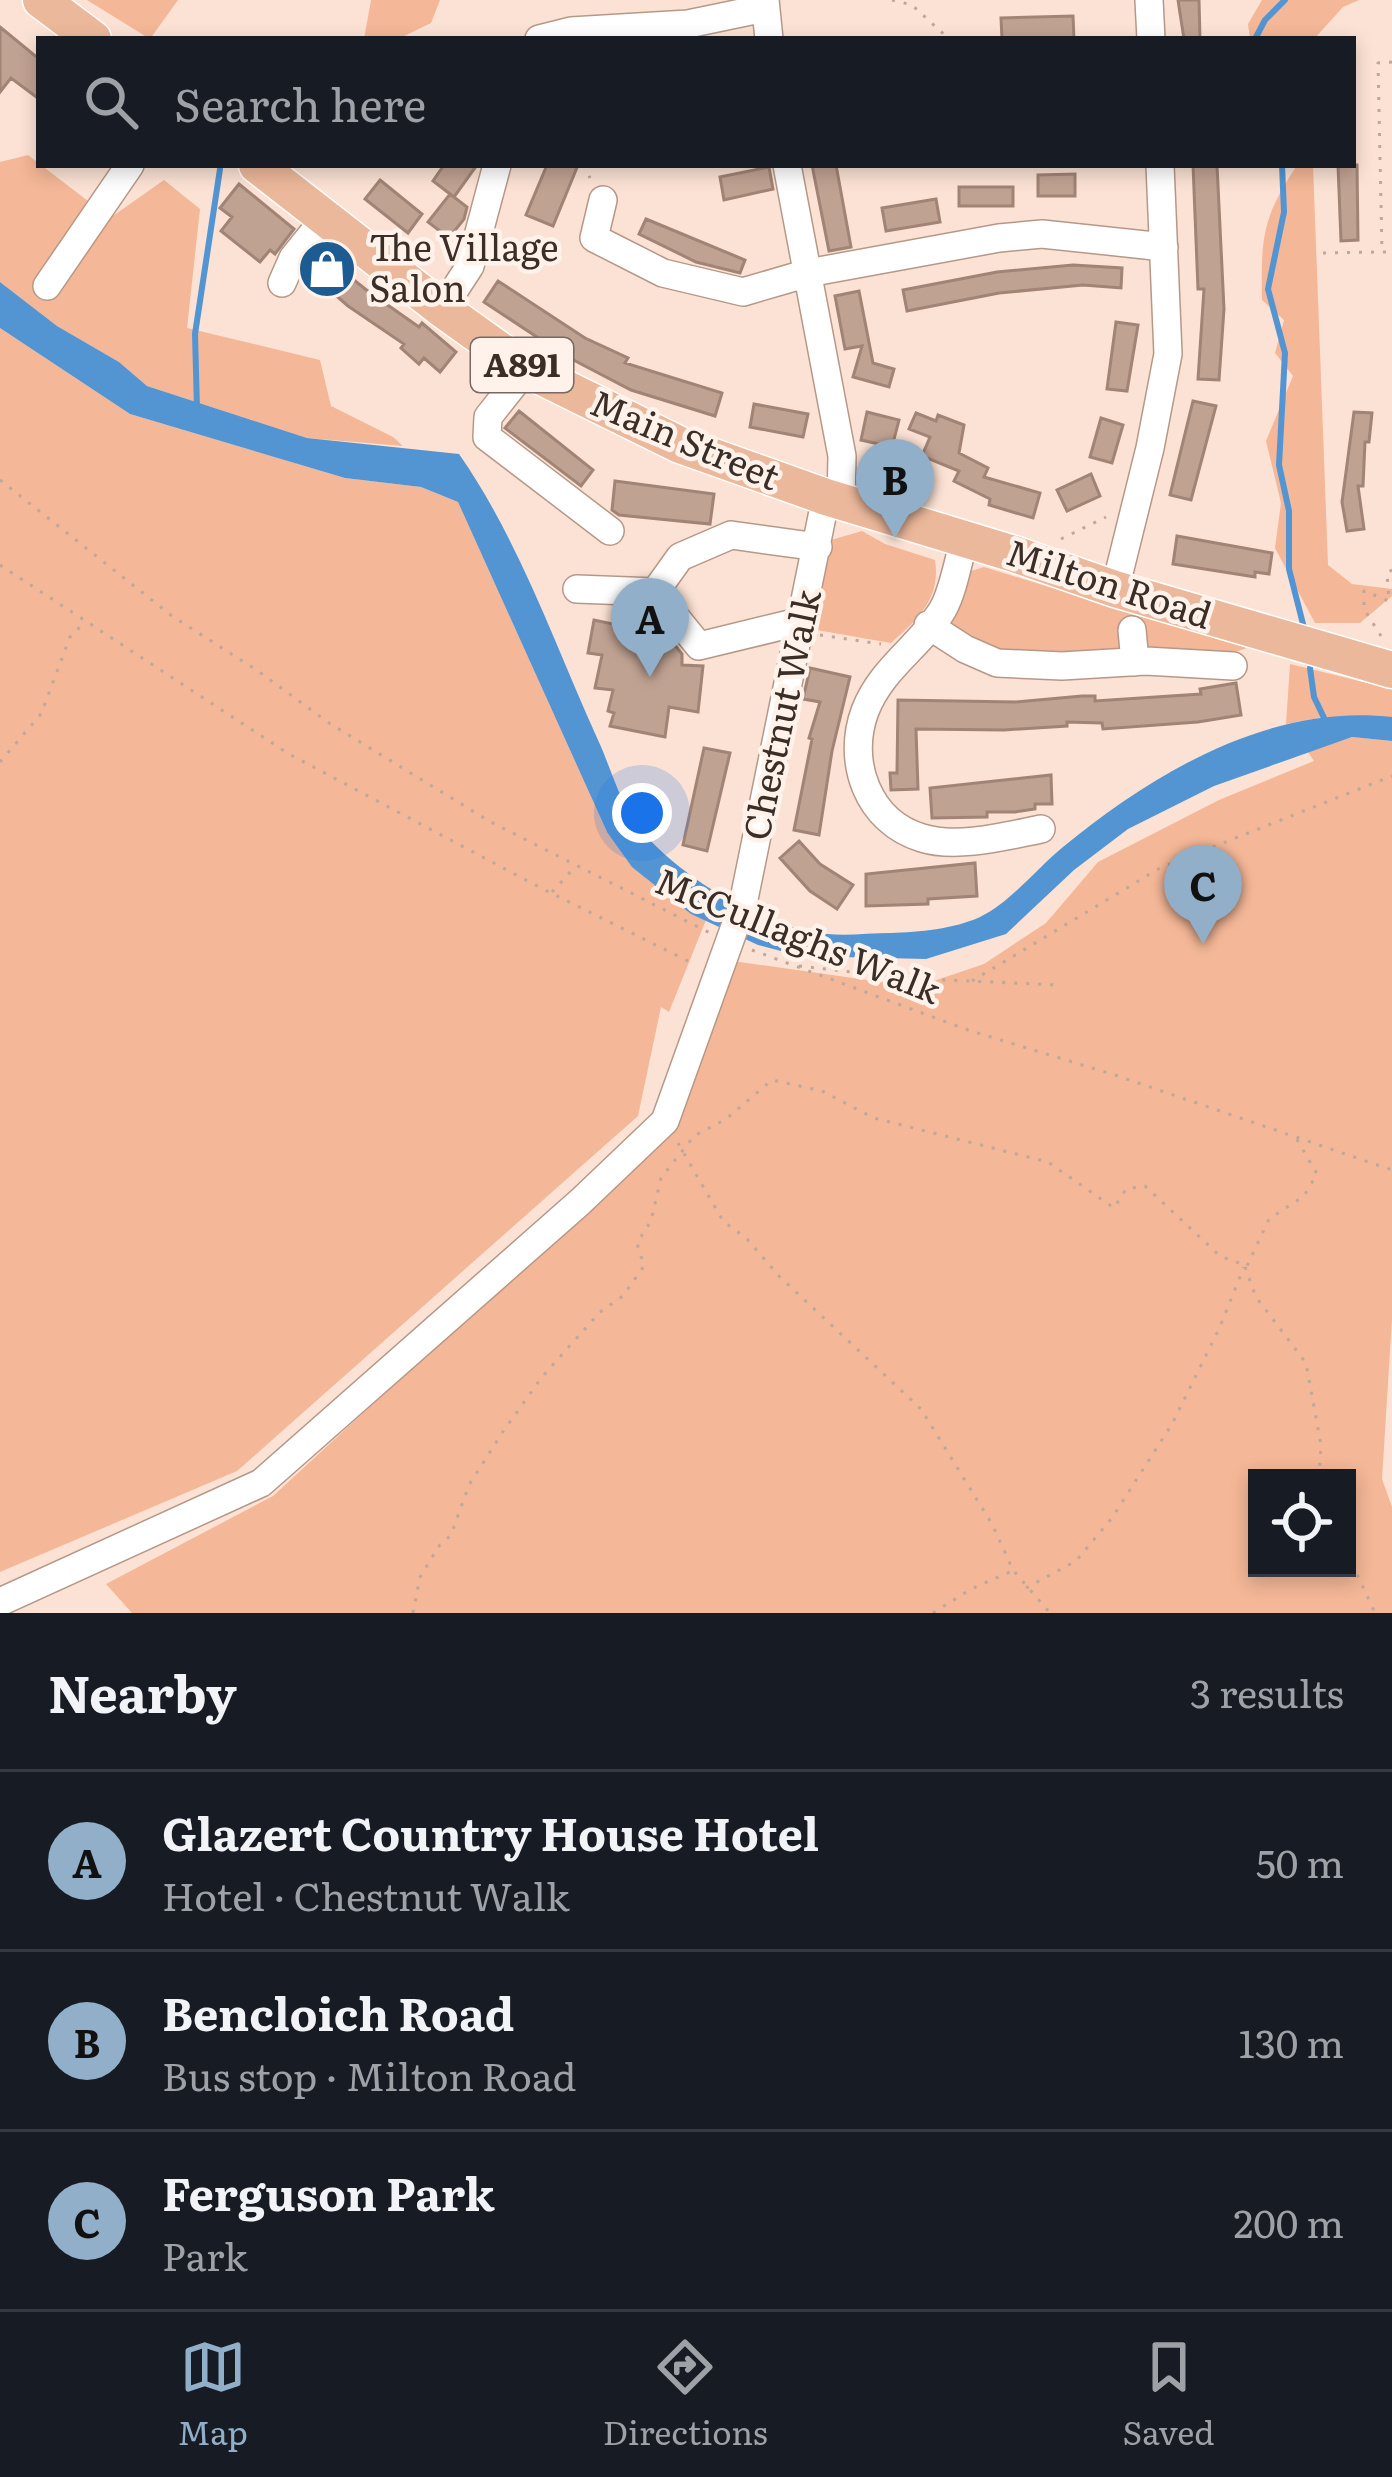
<!DOCTYPE html>
<meta charset="utf-8">
<style>
:root{--surface:#171b24;--page:#242831;--text:#f1f3f6;--muted:#9ea1a6;--line:#363941;--accent:#91afc9}
body{margin:0;font-family:Literata,serif;background:var(--page);color:var(--text)}
.controls{position:absolute;right:36px;bottom:36px;display:grid;overflow:hidden;border-radius:0px;box-shadow:0 6px 18px #0003}
.controls button{width:108px;height:108px;display:grid;place-items:center;padding:0;border:0;border-bottom:3px solid var(--line);background:var(--surface);color:var(--text);font:60px sans-serif}
.you{position:absolute;left:642px;top:813px;width:42px;height:42px;margin:-30px;border:9px solid #fff;border-radius:50%;background:#1a73e8;box-shadow:0 0 0 18px #1a73e833}
.badge{display:grid;place-items:center;width:78px;height:78px;border-radius:50%;background:var(--accent);color:#111;font-size:39px;font-weight:700}
.pin{position:absolute;translate:-50% -99px;filter:drop-shadow(0 3px 6px #0008)}
.pin::after{content:'';position:absolute;top:63px;width:42px;height:36px;background:inherit;clip-path:polygon(0 0,100% 0,50% 100%)}
.list{margin:0;padding:0;list-style:none}
h2{display:flex;justify-content:space-between;align-items:center;height:156px;margin:0;padding:0 48px;font-size:51px}
h2 small{font-size:39px;font-weight:400;color:var(--muted)}
.list li{display:grid;grid-template-columns:78px 1fr auto;gap:36px;align-items:center;box-sizing:border-box;height:180px;padding:0 48px;border-top:3px solid var(--line)}
.list b{display:block;font-size:45px;white-space:nowrap}
.list p{margin:0;font-size:39px;white-space:nowrap;color:var(--muted)}
.list em{font-size:39px;font-style:normal;color:var(--muted)}
.icon{flex:none;width:66px;height:66px;fill:none;stroke:currentColor;stroke-width:2;stroke-linecap:round;stroke-linejoin:round}
.map{position:relative;flex:none;width:1392px;height:1613px;overflow:hidden}
.search{position:absolute;background:var(--surface);box-shadow:0 6px 18px #0003;left:36px;right:36px;top:36px;height:132px;display:flex;align-items:center;gap:30px;box-sizing:border-box;padding:0 42px;border-radius:0px;color:var(--muted);font-size:45px}
.sheet{height:696px;background:var(--surface)}
nav{display:flex;justify-content:space-around;align-items:center;box-sizing:border-box;height:168px;border-top:3px solid var(--line);background:var(--surface);font-size:33px;color:var(--muted)}
nav a{display:grid;justify-items:center;gap:6px}
nav .on{color:var(--accent)}
.map>svg:first-child{display:block}
.green{fill:#f4b797;fill-rule:evenodd}
.water{fill:#5395d2}
.lines{fill:none;stroke-linecap:round;stroke-linejoin:round}
.stream{stroke:#5395d2;stroke-width:6}
.building{fill:#c0a292;stroke:#a18475;stroke-width:3}
.minor-casing{stroke:#b69889;stroke-width:30}
.major-casing{stroke:#fff;stroke-width:39}
.path{stroke:#bda89c;stroke-width:3;stroke-dasharray:3 9;stroke-linecap:butt}
.minor{stroke:#fff;stroke-width:27}
.major{stroke:#ecb89b;stroke-width:36}
.labels{text-anchor:middle;stroke-width:9;stroke-linejoin:round;paint-order:stroke}
.shield{fill:#fff2eb;stroke:#756962;stroke-width:3}
.shield-label{font-size:33px;font-weight:bold;fill:#3a2e27}
.poi-label{font-size:36px;fill:#3a2e27;stroke:#fff2eb;text-anchor:start}
.street-label{font-size:36px;fill:#3a2e27;stroke:#fff2eb}
</style>
<div class="map">
<svg width="1392" height="1613" viewBox="0 0 1392 1613">
<rect width="100%" height="100%" fill="#fbe2d4"/>
<path class="green" d="M87,0h91l-28,39z
M371,0h69l-9,23 -33,16h-34z
M1262,0h97l-16,7 -29,32h-64l-2,-15z
M28,155l82,63 54,-38 36,29 -13,119 133,32 11,46 62,31 10,9 -96,-8 -160,-52 -28,-24 -62,-36 -57,-44v-120z
M1297,165h16l15,400 24,19 40,5v7l-32,27h-45l-40,-75 6,-45 -15,-62 27,-65 -18,-23 9,-33 -22,-20c-1,-64 0,-81 35,-135z
M0,328l130,86 215,64 76,9 37,15 149,330 84,82 15,6 -37,92 -8,-5 -23,109 -401,355 -237,101z
M862,531l23,13 50,16c6,39 -17,59 -44,83l-80,-14 20,-89z
M984,567l263,81c-39,14 -86,11 -123,-4l-6,9 -118,1 -54,-24 25,-59z
M1290,664l102,25v28h-68l-38,7z
M1352,737l40,4v578l-10,160 10,28v106h-1260l-26,-29 167,-88 405,-373 55,-162 183,26 68,-23 62,-41 52,-61 121,-62 95,-39 -6,-9zM1257,1478h90v90h-90z"/>
<path class="water" d="M0,282l57,44 62,36 28,24 160,52 152,16c60,86 96,191 139,286 13,28 23,67 43,90 40,48 123,98 186,104 21,2 43,-1 64,-1 28,-1 63,-4 89,-16 31,-15 56,-48 83,-70 90,-74 207,-144 329,-130v24l-40,-4 -138,49 -86,43 -54,41 -68,64 -80,25 -126,-3 -42,-11 -67,-31 -59,-47 -25,-35 -149,-330 -37,-15 -76,-9 -215,-64 -130,-86z"/>
<g class="lines">
<path class="stream" d="M1255,39l10,-19 20,-20
M1282,165l2,47 -16,77 17,64 -6,112 10,46v58l15,59
M197,409l-2,-75 25,-165
M1310,668l4,29 12,25"/>
</g>
<path class="building" d="M1178,0h21l1,39h-16z
M1073,16l1,23h-72l-1,-21z
M0,27l39,32v40l-28,-21 -11,14z
M444,165h33l-23,32 -21,-16z
M547,165h31l-25,61 -27,-11z
M812,165h24l15,82 -22,4z
M1193,165h24l7,144 -5,71 -21,-1 6,-90h-6z
M1338,165h19l1,75 -17,1z
M769,167l4,22 -49,11 -4,-23z
M1075,174v22h-37v-21z
M380,180l42,34 -14,19 -43,-34z
M239,184l55,45 -19,25 -5,-4 -10,12 -39,-31 11,-14 -12,-9z
M959,187h54v19h-54z
M450,194l17,13 -3,12 -15,19 -21,-16z
M936,199l4,23 -54,9 -4,-23z
M646,219l99,41 -5,13 -44,-11 -57,-28z
M320,253l49,39 50,35 3,-4 34,29 -16,20 -16,-14 -5,6 -18,-16 3,-4 -56,-38 -41,-36z
M1073,265l49,3 -1,20 -38,-3 -84,8 -92,18 -4,-21 94,-18z
M498,281l87,57 43,20 -3,5 97,30 -7,23 -84,-26 -67,-35 -80,-53z
M859,291l14,72 21,6 -5,18 -36,-10 9,-31 -17,3 -10,-53z
M1116,322l22,3 -11,66 -20,-2z
M1193,401l23,5 -25,94 -21,-5z
M754,404l54,10 -5,23 -53,-10z
M519,411l74,59 -12,16 -76,-58z
M867,412l32,8 -7,27 -31,-7z
M1354,412l18,1 -3,29h-4l-2,44h-5l6,43 -17,2 -5,-29z
M916,413l20,8 2,-6 26,10 -5,28 29,15 -4,9 56,16 -7,25 -44,-13 1,-6 -36,-18 5,-10 -37,-15 8,-19 -21,-8z
M1101,418l22,7 -11,38 -22,-6z
M1091,474l9,22 -33,15 -10,-21z
M615,481l99,13 -4,30 -91,-9 -7,-5z
M1177,536l95,17 -3,21 -14,-2v5l-82,-13z
M623,609l25,3 34,42v11l21,1 -5,46 -29,-5 -4,30 -55,-11 4,-13 -6,-2 5,-21 -18,-2 7,-33 -14,-2 6,-33 28,6z
M810,668l40,9 -18,74 -13,84 -25,-5 18,-91 -3,-1 11,-36 -17,-3z
M1236,683l5,32 -43,7 -95,7 -1,-6 -35,-1v4l-63,4 -88,-1 2,60 -27,1 -1,-17h7l1,-73 118,2 66,-6h13v5l106,-7 -1,-5z
M704,748l26,5 -23,98 -24,-6z
M1051,775l1,29h-17v5l-20,3h-28v5l-55,1 -2,-30z
M799,841l21,23 33,21 -16,24 -27,-18 -30,-33z
M975,863l2,33 -49,3v5l-62,2v-32z"/>
<g class="lines">
<defs>
<path id="minor" d="M765,0l4,39
M1149,0l2,39
M539,39l32,-8 117,-7 77,-16
M787,165l55,291 -1,45
M603,200l-9,38 69,35 80,19 65,-19 191,-35 43,-4 122,13
M282,283l11,-25 34,-42
M47,286l83,-121
M442,309l28,-43 27,-101
M526,369l-38,48 -1,20 123,94
M965,538c-7,22 -11,51 -22,71 -22,37 -61,58 -78,102 -19,51 3,111 57,127 35,11 84,-2 119,-9
M577,589l78,3 44,54 103,-25
M1115,589l35,-141 18,-94 -8,-189
M655,592l25,-35 51,-22 87,12
M928,625l37,24 32,14 65,3 84,-5 87,5
M1132,630l3,32
M0,1602l261,-119 319,-281 85,-81 78,-217 83,-407"/>
<path id="major" d="M41,0l52,39
M257,165l185,144 84,60 154,76 146,52 188,57 101,35 277,81"/>
</defs>
<use href="#minor" class="minor-casing"/>
<use href="#major" class="major-casing"/>
<path class="path" d="M892,0l20,5 37,34
M1392,62l-14,1 4,189h10
M584,165l6,13
M1323,253l57,-1
M0,480l172,136 86,55 71,52 160,98 221,112
M1061,539l45,-22
M0,565l289,189 250,133 155,77
M820,635l61,9
M1381,636l-17,-27v-18l25,10 -2,-28 5,-3
M0,762l41,-48 29,-77 16,-16
M552,892l22,-24
M752,950l216,80 147,45 277,95
M799,966l105,12 153,7
M972,981l188,-113 232,-92
M678,1143l45,78 24,18 32,37 142,133 71,115 21,46 37,43
M1245,1267l11,30 50,66 15,82 -2,33
M1347,1553l28,60
M1026,1588l50,-27 36,-43 60,-94 47,-95 25,-62
M413,1613l7,-36 19,-31 12,-11 18,-50 33,-52 40,-56 58,-65 23,-16 21,-30 -7,-23 14,-22 10,-43 33,-42 32,-17 46,-39 50,11 52,27 174,44 66,46 12,-19 19,-3 75,70 27,10 22,-47 35,-23 13,-22 -22,-38
M933,1613l38,-24 41,-18"/>
<use href="#minor" class="minor"/>
<use href="#major" class="major"/>
</g>
<defs>
<symbol id="shop-disc" viewBox="-11 -11 22 22"><circle r="9.5" fill="#1c5c92" stroke="#fff2eb"/><path d="M-5-2.5h2.3a2.7 3.5 0 0 1 5.4 0H5L5.5 6h-11ZM-1.5-2.5h3a1.5 2.3 0 0 0-3 0Z" fill="#fff"/></symbol>
</defs>
<g fill-rule="evenodd">
<use href="#shop-disc" x="294" y="236" width="66" height="66"/>
</g>
<g class="labels">
<rect class="shield" x="471" y="338" width="102" height="54" rx="9"/>
<g class="shield-label">
<text x="522" y="377">A891</text>
</g>
<g class="poi-label">
<text x="369" y="261">The Village<tspan x="369" dy="41">Salon</tspan></text>
</g>
<g class="street-label">
<text transform="translate(685 440) rotate(23)" y="13">Main Street</text>
<text transform="translate(1109 584) rotate(18)" y="13">Milton Road</text>
<text transform="translate(782 715) rotate(-78)" y="13">Chestnut Walk</text>
<text transform="translate(798 936) rotate(22)" y="13">McCullaghs Walk</text>
</g>
</g>
</svg>
<div class="controls">
<button><svg class="icon" aria-label="locate" viewBox="0 0 24 24"><circle cx="12" cy="12" r="6"/><path d="M12 2v4M12 18v4M2 12h4M18 12h4"/></svg></button>
</div>
<div class="you"></div>
<div class="pin badge" style="left:650px;top:677px">A</div>
<div class="pin badge" style="left:895px;top:538px">B</div>
<div class="pin badge" style="left:1203px;top:944px">C</div>
<div class="search"><svg class="icon" aria-label="search" viewBox="0 0 24 24"><circle cx="10" cy="10" r="6"/><path d="M15 15l6 6"/></svg>Search here</div>
</div>
<section class="sheet">
<h2>Nearby<small>3 results</small></h2>
<ul class="list">
<li><span class="badge">A</span><div><b>Glazert Country House Hotel</b><p>Hotel · Chestnut Walk</p></div><em>50 m</em></li>
<li><span class="badge">B</span><div><b>Bencloich Road</b><p>Bus stop · Milton Road</p></div><em>130 m</em></li>
<li><span class="badge">C</span><div><b>Ferguson Park</b><p>Park</p></div><em>200 m</em></li>
</ul>
</section>
<nav>
<a class="on"><svg class="icon" aria-label="map" viewBox="0 0 24 24"><path d="M3 6l6-2 6 2 6-2v14l-6 2-6-2-6 2zM9 4v14M15 6v14"/></svg>Map</a>
<a><svg class="icon" aria-label="directions" viewBox="0 0 24 24"><path d="M12 3l9 9-9 9-9-9zM9 14v-3h6M13 9l2 2-2 2"/></svg>Directions</a>
<a><svg class="icon" aria-label="saved" viewBox="0 0 24 24"><path d="M7 4h10v16l-5-4-5 4z"/></svg>Saved</a>
</nav>
